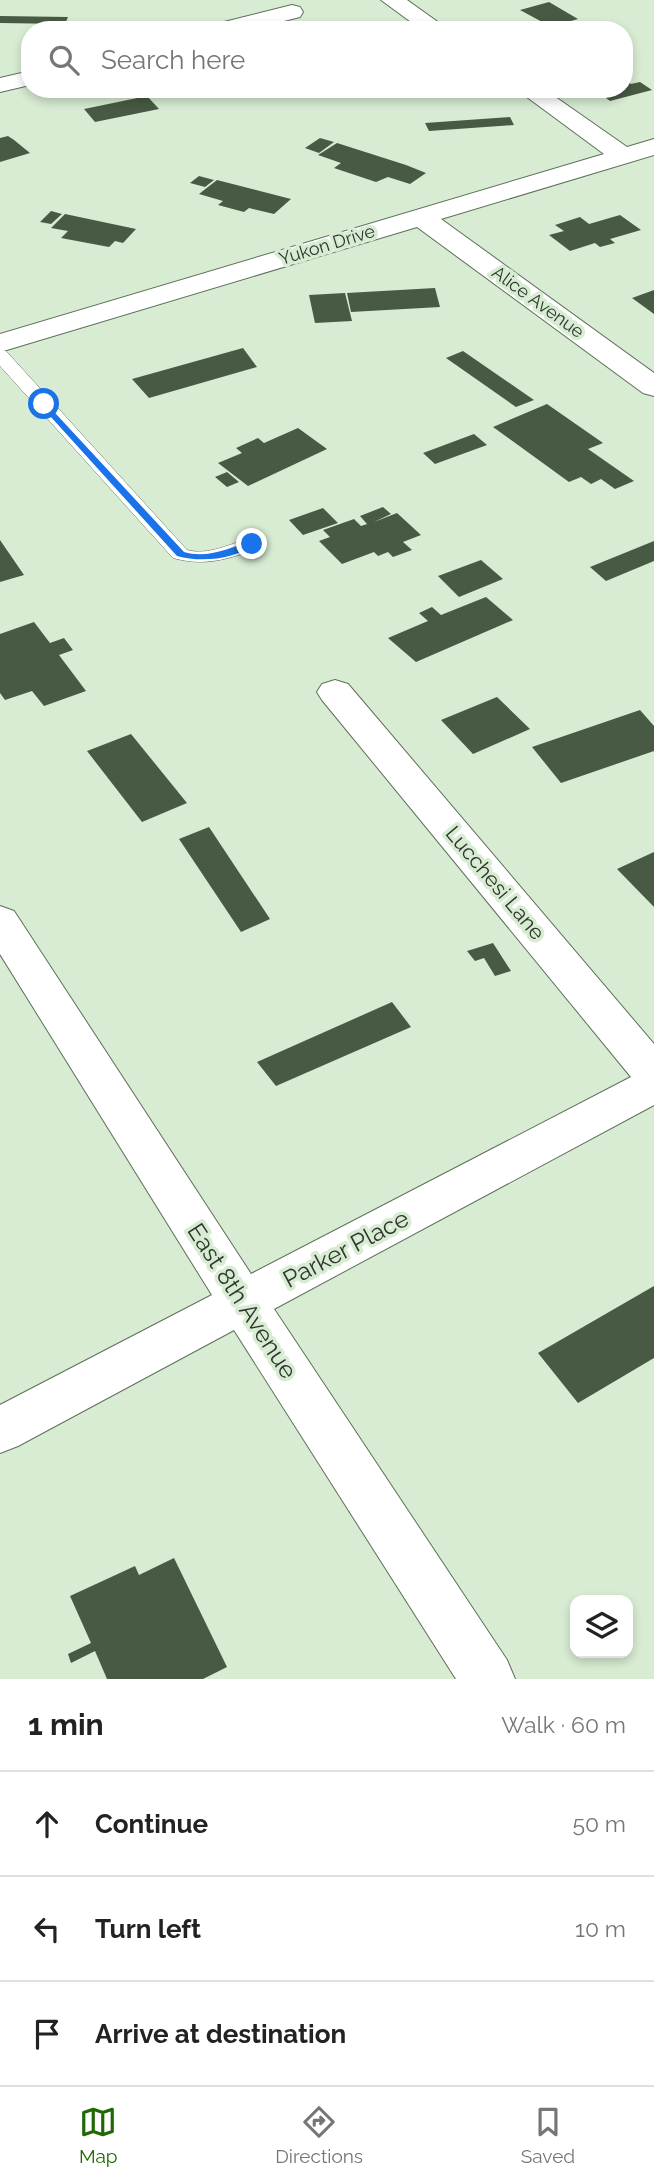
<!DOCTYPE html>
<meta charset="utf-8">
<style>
:root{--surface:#fff;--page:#f2f2f2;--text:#222;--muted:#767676;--line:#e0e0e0;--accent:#1f6803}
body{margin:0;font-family:Raleway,sans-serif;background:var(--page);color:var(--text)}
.controls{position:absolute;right:21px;bottom:21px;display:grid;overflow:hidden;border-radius:14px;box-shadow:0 4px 10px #0003}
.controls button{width:63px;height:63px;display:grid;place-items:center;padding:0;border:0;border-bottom:2px solid var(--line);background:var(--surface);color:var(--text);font:35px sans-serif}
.stop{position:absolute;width:21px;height:21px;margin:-16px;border:5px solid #1a73e8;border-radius:50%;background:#fff}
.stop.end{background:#1a73e8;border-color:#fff;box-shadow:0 2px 7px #0008}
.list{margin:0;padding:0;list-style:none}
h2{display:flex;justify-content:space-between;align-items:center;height:91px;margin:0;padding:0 28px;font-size:30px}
h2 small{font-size:23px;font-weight:400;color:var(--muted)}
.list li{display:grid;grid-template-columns:46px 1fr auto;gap:21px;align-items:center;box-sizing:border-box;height:105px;padding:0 28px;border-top:2px solid var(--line)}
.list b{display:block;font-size:26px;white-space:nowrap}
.list em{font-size:23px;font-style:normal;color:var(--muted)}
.icon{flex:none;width:38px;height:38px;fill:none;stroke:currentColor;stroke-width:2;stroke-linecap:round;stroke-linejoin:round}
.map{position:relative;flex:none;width:654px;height:1679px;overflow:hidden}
.search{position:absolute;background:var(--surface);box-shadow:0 4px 10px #0003;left:21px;right:21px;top:21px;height:77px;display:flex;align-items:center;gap:18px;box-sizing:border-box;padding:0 24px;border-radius:28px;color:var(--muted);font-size:26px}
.sheet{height:406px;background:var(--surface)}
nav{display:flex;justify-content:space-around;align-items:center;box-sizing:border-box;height:98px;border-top:2px solid var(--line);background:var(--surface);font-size:19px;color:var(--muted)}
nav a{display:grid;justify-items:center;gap:4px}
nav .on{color:var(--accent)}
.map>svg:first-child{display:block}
.building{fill:#485a44}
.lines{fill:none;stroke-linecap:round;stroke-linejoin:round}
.service-casing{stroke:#5e7059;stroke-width:1}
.minor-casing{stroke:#5e7059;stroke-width:2}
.service{fill:#fff;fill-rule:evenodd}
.minor{fill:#fff;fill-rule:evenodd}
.route{fill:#1a73e8}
.labels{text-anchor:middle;stroke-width:7;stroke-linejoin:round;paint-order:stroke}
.far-street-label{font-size:18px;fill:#2f372d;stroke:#d7ecd2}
.street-label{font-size:21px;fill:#2f372d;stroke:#d7ecd2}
.near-street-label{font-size:24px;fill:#2f372d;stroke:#d7ecd2}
</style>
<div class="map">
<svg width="654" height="1679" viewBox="0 0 654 1679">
<rect width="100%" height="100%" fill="#d7ecd2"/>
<path class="building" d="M549,2l29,17 -7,2 16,9h-30l-37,-20z
M0,16l68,1 -3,7 -65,-1z
M624,79l7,5 9,-2 12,8 -42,11 -16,-12h30z
M147,96l12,13 -64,13 -11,-13z
M510,117l4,8 -85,6 -4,-8z
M8,136l6,4 16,13 -30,9v-24z
M320,138l14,4 -15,11 -14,-5z
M337,143l69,22 20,8 -16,11 -22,-7 -12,5 -42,-14 7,-5 -23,-8z
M199,176l15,4 -9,7 -15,-4z
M217,180l74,19 -17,15 -25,-6 -5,4 -26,-7 5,-4 -24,-7z
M51,211l11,3 -11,10 -11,-2z
M65,214l71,15 -13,14 -8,-2 -6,6 -48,-9 7,-7 -17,-3z
M620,215l21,15 -31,9 5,4 -15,4 -5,-4 -25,8 -21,-16 15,-4 -9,-6 25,-8 9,7z
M435,288l5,19 -89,5 -4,-19z
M654,290v24l-22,-16z
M345,293l7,28 -37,2 -6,-28z
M243,348l14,19 -108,31 -17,-19z
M463,351l71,49 -18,7 -70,-49z
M547,404l56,39 -15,6 46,32 -19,8 -14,-10 -10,5 -10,-7 -12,5 -76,-55z
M298,428l29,21 -79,37 -30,-23 24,-10 -6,-5 22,-10 6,5z
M474,434l13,11 -52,19 -12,-11z
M227,472l12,10 -12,5 -12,-10z
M383,507l8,7 -17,8 23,-9 24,22 -18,7 9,8 -19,7 -5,-5 -10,4 -4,-4 -32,12 -23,-23 11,-4 -7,-7 31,-11 7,7 6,-2 -7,-8z
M323,508l15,15 -35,12 -14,-15z
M0,540l24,35 -24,7z
M654,541v20l-48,20 -16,-14z
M481,560l22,19 -44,18 -21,-21z
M486,597l27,23 -97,42 -28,-24 40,-17 -9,-8 13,-6 9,8z
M34,622l16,21 14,-5 9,12 -14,5 27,36 -42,15 -12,-15 -27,9 -5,-7v-59z
M497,697l33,32 -57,25 -32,-34z
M640,710l14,16v25l-93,32 -29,-36z
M131,734l56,69 -45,19 -55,-71z
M209,827l61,92 -29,13 -62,-93z
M654,852v55l-37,-38z
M493,943l18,28 -16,5 -11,-18 -9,3 -8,-10z
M392,1002l19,25 -135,59 -19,-24z
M654,1286v72l-76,45 -40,-50z
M174,1558l53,109 -24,12h-96l-12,-28 -24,12 -3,-9 23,-11 -21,-47 65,-30 4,9z"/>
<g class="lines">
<defs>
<path id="service" d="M0,350l6,1 181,199c22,6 44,-7 65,-12l10,6 -3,4c-31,11 -53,19 -86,10l-173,-192z"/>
<path id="minor" d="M381,0h26l42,30h-27z
M292,5l8,2 3,5 -3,5 -52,13h-39l3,-5z
M30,71v14l-30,7v-14z
M516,89h28l83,58 27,-8v16l-213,64 213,154v23l-11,-3 -226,-166 -417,125v-18l604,-180z
M335,680l13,4 306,360v61l-380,204 233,351 8,19h-59l-222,-349 -216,116 -18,7v-48l212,-110 -212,-341v-48l14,5 237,363 380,-197 -309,-377 -5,-8 5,-8z"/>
</defs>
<use href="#service" class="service-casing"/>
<use href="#minor" class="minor-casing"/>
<use href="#service" class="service"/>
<use href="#minor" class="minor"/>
</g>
<path class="route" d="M44,401l140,151c23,7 45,-4 68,-11l4,3c-21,15 -54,19 -79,12l-136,-150 -2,-2z"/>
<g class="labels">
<g class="far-street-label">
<text transform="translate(327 245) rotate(-17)" y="6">Yukon Drive</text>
<text transform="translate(538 302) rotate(36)" y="6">Alice Avenue</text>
</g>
<g class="street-label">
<text transform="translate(495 883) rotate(50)" y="7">Lucchesi Lane</text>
</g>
<g class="near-street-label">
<text transform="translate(346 1249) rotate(-28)" y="8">Parker Place</text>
<text transform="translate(242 1301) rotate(57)" y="8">East 8th Avenue</text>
</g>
</g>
</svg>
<div class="controls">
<button><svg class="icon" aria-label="layers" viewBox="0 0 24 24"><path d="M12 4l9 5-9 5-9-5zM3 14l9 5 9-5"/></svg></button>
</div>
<div class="stop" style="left:44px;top:404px"></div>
<div class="stop end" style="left:252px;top:544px"></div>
<div class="search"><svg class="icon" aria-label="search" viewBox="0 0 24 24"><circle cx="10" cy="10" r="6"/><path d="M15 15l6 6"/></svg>Search here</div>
</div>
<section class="sheet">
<h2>1 min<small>Walk · 60 m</small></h2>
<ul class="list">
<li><svg class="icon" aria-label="ahead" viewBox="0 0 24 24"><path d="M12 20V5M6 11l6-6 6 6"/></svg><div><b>Continue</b></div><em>50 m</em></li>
<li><svg class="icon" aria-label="left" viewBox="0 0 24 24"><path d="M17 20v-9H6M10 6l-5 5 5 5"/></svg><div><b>Turn left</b></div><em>10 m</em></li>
<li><svg class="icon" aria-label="arrive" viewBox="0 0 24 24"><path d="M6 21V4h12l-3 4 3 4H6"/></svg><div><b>Arrive at destination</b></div></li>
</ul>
</section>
<nav>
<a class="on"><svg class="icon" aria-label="map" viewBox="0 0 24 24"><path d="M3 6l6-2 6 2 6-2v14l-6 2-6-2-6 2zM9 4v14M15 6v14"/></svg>Map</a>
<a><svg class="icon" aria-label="directions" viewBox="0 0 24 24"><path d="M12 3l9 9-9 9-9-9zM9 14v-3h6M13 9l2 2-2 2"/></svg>Directions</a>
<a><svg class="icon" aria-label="saved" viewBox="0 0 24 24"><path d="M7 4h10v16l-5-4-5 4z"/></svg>Saved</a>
</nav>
